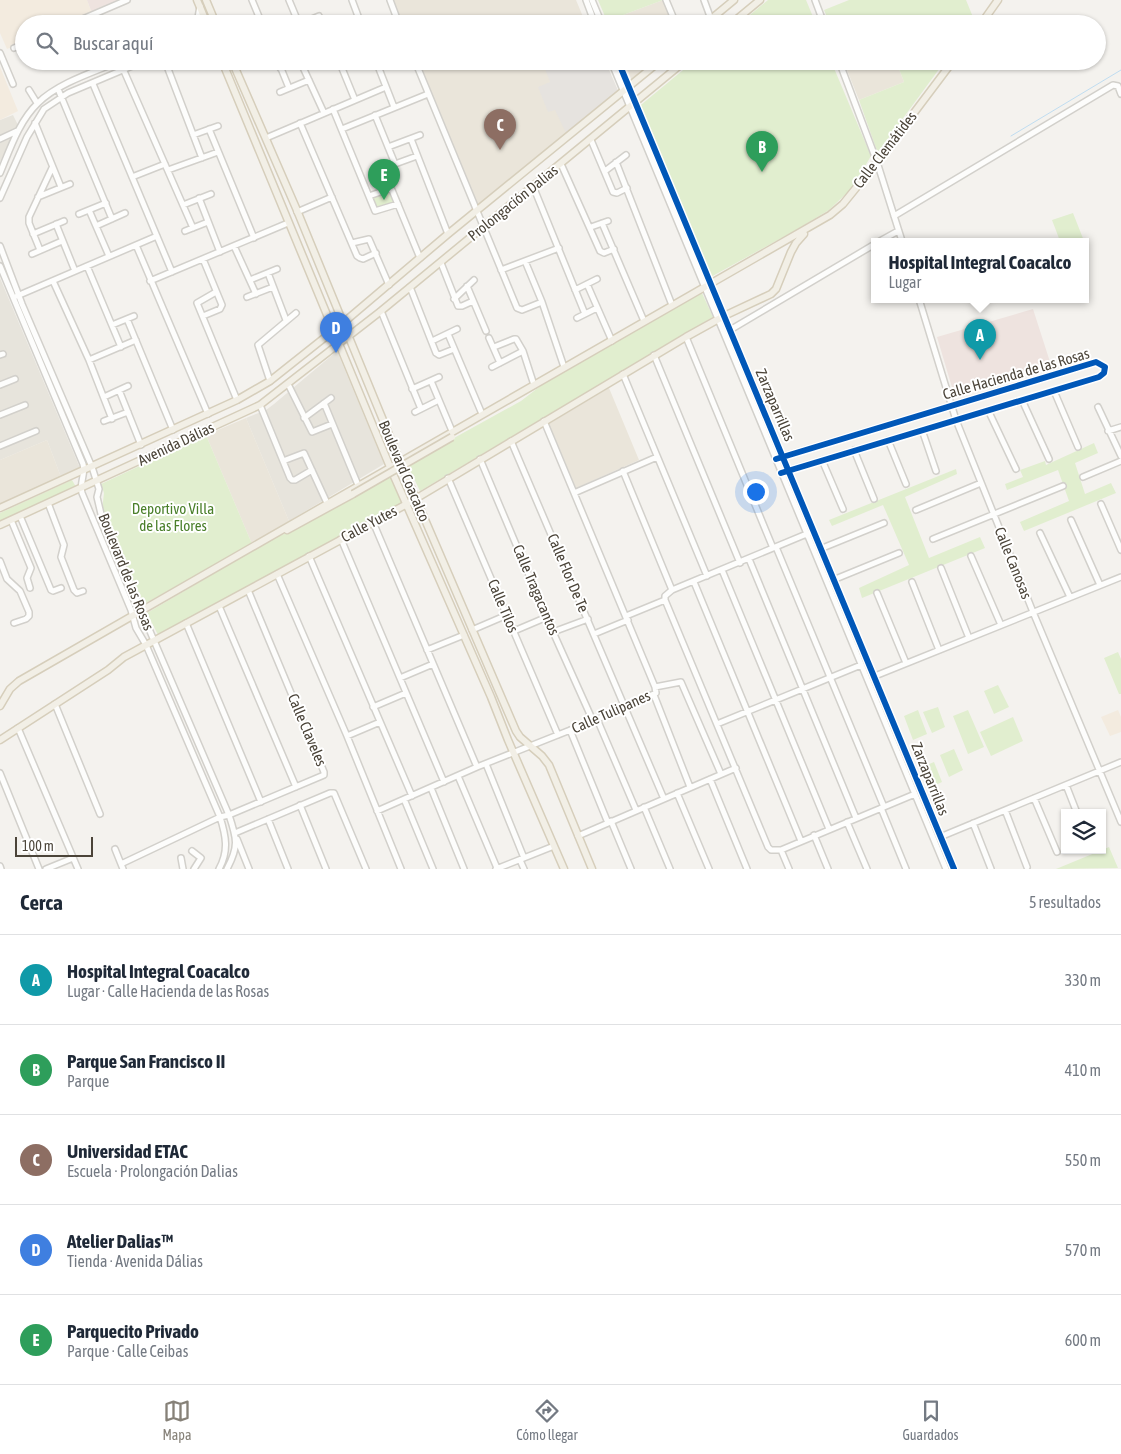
<!DOCTYPE html>
<html lang="es">
<meta charset="utf-8">
<style>
:root{--surface:#fff;--page:#f2f2f3;--text:#1f2937;--muted:#747a83;--line:#e0e1e3;--accent:#868178}
body{margin:0;font-family:"Asap Condensed",sans-serif;background:var(--page);color:var(--text)}
.controls{position:absolute;right:15px;bottom:15px;display:grid;overflow:hidden;border-radius:0px;box-shadow:0 1px 4px #0004}
.controls button{width:45px;height:45px;display:grid;place-items:center;padding:0;border:0;border-bottom:1px solid var(--line);background:var(--surface);color:var(--text);font:25px sans-serif}
.scale{position:absolute;left:15px;bottom:12px;width:78px;box-sizing:border-box;padding-left:5px;border:2px solid #4b4439;border-top:0;font-size:14px;line-height:18px;white-space:nowrap;color:#4b4439;-webkit-text-stroke:4px #fff;paint-order:stroke}
.you{position:absolute;left:755px;top:491px;width:18px;height:18px;margin:-12px;border:4px solid #fff;border-radius:50%;background:#1a73e8;box-shadow:0 0 0 8px #1a73e833}
.badge{display:grid;place-items:center;width:32px;height:32px;border-radius:50%;background:var(--accent);color:#fff;font-size:16px;font-weight:700}
.pin{position:absolute;translate:-50% -41px;filter:drop-shadow(0 1px 2px #0008)}
.pin::after{content:'';position:absolute;top:26px;width:18px;height:15px;background:inherit;clip-path:polygon(0 0,100% 0,50% 100%)}
.popup{position:absolute;left:871px;top:238px;width:218px;height:65px;box-sizing:border-box;display:grid;place-content:center;border-radius:0px;background:var(--surface);filter:drop-shadow(0 1px 4px #0005);font-size:16px;white-space:nowrap;color:var(--muted)}
.popup b{font-size:19px;color:var(--text)}
.popup::after{content:'';position:absolute;left:50%;top:100%;margin-left:-10px;border:10px solid transparent;border-top-color:var(--surface)}
.list{margin:0;padding:0;list-style:none}
h2{display:flex;justify-content:space-between;align-items:center;height:65px;margin:0;padding:0 20px;font-size:21px}
h2 small{font-size:16px;font-weight:400;color:var(--muted)}
.list li{display:grid;grid-template-columns:32px 1fr auto;gap:15px;align-items:center;box-sizing:border-box;height:90px;padding:0 20px;border-top:1px solid var(--line)}
.list b{display:block;font-size:19px;white-space:nowrap}
.list p{margin:0;font-size:16px;white-space:nowrap;color:var(--muted)}
.list em{font-size:16px;font-style:normal;color:var(--muted)}
.icon{flex:none;width:28px;height:28px;fill:none;stroke:currentColor;stroke-width:2;stroke-linecap:round;stroke-linejoin:round}
.map{position:relative;flex:none;width:1121px;height:869px;overflow:hidden}
.search{position:absolute;background:var(--surface);box-shadow:0 1px 4px #0004;left:15px;right:15px;top:15px;height:55px;display:flex;align-items:center;gap:12px;box-sizing:border-box;padding:0 18px;border-radius:28px;color:var(--muted);font-size:19px}
.sheet{height:515px;background:var(--surface)}
nav{display:flex;justify-content:space-around;align-items:center;box-sizing:border-box;height:70px;border-top:1px solid var(--line);background:var(--surface);font-size:14px;color:var(--muted)}
nav a{display:grid;justify-items:center;gap:2px}
nav .on{color:var(--accent)}
.map>svg:first-child{display:block}
.residential{fill:#e7e4dc}
.commercial{fill:#f3ebdf}
.education{fill:#eae5da}
.medical{fill:#eee3df}
.green{fill:#e1eecf}
.parking{fill:#e6e3df}
.lines{fill:none;stroke-linecap:round;stroke-linejoin:round}
.stream{stroke:#c0ddf1;stroke-width:1}
.minor-casing{stroke:#d2d0cb;stroke-width:8}
.major-casing{stroke:#d6cebb;stroke-width:9}
.minor{stroke:#fdfdfc;stroke-width:5}
.major{stroke:#f2efe6;stroke-width:6}
.major-bridge-casing{stroke:#d6cebb;stroke-width:9;stroke-linecap:butt}
.major-bridge{stroke:#f2efe6;stroke-width:6}
.cycleway-casing{stroke:#fff;stroke-width:9}
.cycleway{stroke:#0057b8;stroke-width:6}
.labels{text-anchor:middle;stroke-width:4;stroke-linejoin:round;paint-order:stroke}
.street-label{font-size:15px;fill:#4b4439;stroke:#fff}
.park-label{font-size:15px;fill:#4a7f2a;stroke:#fff}
</style>
<div class="map">
<svg width="1121" height="869" viewBox="0 0 1121 869">
<rect width="100%" height="100%" fill="#f4f2ee"/>
<path class="residential" d="M13,115l5,10 -18,37v-42z
M0,278l80,190 -19,9 -14,-37 -47,20z
M337,351l47,113 -95,57 -43,-103 20,-8 8,-6z"/>
<path class="commercial" d="M0,0h87l5,13 -26,11h-42v18l-17,7 -7,-16z
M0,67l18,44 -18,9z
M1118,710l3,7v15l-11,4 -9,-19z"/>
<path class="education" d="M393,0h183l10,24h-183z
M663,0l10,24h-65l-1,-3z
M418,61h187l13,30 -140,116z
M624,61h31l-23,20z
M855,61h41l8,21 -45,18 -14,-35z
M609,388l30,72 -63,28 -27,-64z
M246,418l43,103 -37,23 -46,-109z
M47,440l14,37 -61,27v-44z"/>
<path class="medical" d="M87,0h35l-30,13z
M1033,309l18,56 -97,29 -17,-57z"/>
<path class="green" d="M598,0h65l-56,21z
M768,0h38l10,24h-77z
M849,0h117l9,22 -2,2h-143l-6,-14z
M694,61h137l40,95 -19,32 -23,22 -35,21 -85,47 -73,-169z
M896,61h49l-66,90h-2l-18,-51 45,-18z
M391,190l6,13 -21,7 -6,-14z
M1073,213l11,28h-24l-8,-21z
M702,293l11,24 -293,174 -13,-27 114,-63 22,-17z
M206,435l46,109 -108,60 -42,-94 2,-17 -3,-9z
M1094,443l4,10 -23,10 10,31 26,-11 5,10 -92,38 -4,-9 49,-21 -11,-31 -51,20 -2,-6 18,-7 -3,-7 25,-9 1,4z
M956,469l1,5 -52,23 24,61 51,-21 5,11 -123,50 -3,-10 50,-23 -26,-60 -51,21 -3,-6z
M389,475l13,28 -244,132 -11,-22 129,-76 14,-5z
M72,480l4,7 -76,35v-9z
M1118,652l3,7v35h-2l-15,-36z
M998,685l11,22 -15,7 -10,-23z
M938,707l7,20 -13,6 -9,-21z
M918,710l9,24 -14,6 -9,-24z
M968,710l16,37 -16,7 -15,-38z
M1013,717l10,24 -32,15 -11,-24z
M954,749l9,21 -14,7 -9,-22z
M934,762l8,20 -13,6 -9,-20z
M1109,847l9,21 -62,1 46,-19z"/>
<path class="parking" d="M542,61h29l2,5 9,-5h23l13,30 -52,42 -11,-23 -7,2 -10,-25 12,-5z"/>
<g class="lines">
<path class="stream" d="M1011,136l110,-66"/>
<defs>
<path id="minor" d="M252,0l10,24
M289,0l10,24
M352,0l9,24
M390,0l9,24
M586,0l9,24
M592,0l10,24
M666,0l10,24
M704,0l7,19
M815,0l9,24
M71,24l56,-24
M197,24l3,-18
M300,24l19,-8 4,8
M14,48l10,-4
M0,53l13,31
M165,61l37,97
M278,61l11,27
M339,61l16,39
M376,61l18,46
M415,61l102,247 5,2 20,-8
M611,61l335,808
M618,61l336,808
M839,61l38,101 25,79
M280,68l17,-7 4,2 23,50
M124,71l69,157
M93,84l79,188
M58,89l54,130
M29,90l8,13
M280,92l29,-12
M333,109l42,102 23,-7
M375,115l20,49 22,-8
M35,123l26,64
M300,123l57,133 3,2 3,1 13,-6
M209,129l45,109
M342,129l86,-35
M193,135l25,-9
M266,138l120,-51
M0,139l17,-8
M411,139l37,95
M591,140l22,52 4,1 10,-5
M388,147l32,-12
M616,162l56,143
M561,164l39,87 4,2 10,-4
M168,170l50,-18
M605,171l21,-16
M0,173c10,-24 19,-52 38,-70 20,-20 56,-31 82,-42
M132,177l33,-13
M533,186l52,128
M369,196l20,-7 3,1 28,68
M38,197l32,-13
M0,198l27,-61 17,-28 24,-16 76,-32
M199,198l21,54
M183,205l28,-11
M89,210l20,46
M297,212l35,-15
M79,214l27,-11
M894,216l219,-131 5,1 3,8
M602,223l42,98
M56,224l19,47
M96,226l29,-13
M591,227l17,-6
M185,231l23,-9
M33,234l31,-13
M880,241l18,-10
M352,243l17,-4 20,46
M136,245l72,169
M0,246l22,58 70,163 7,22 -2,8 4,17 42,101 86,200c8,24 10,31 -2,54
M234,246l22,48
M40,250l-11,-27v-6l23,-49
M32,254l30,-13
M525,261l17,41 22,65
M441,263l17,43h4l11,-5
M0,266l83,198c3,10 -4,19 -1,29l49,117 5,18 10,17 74,172c6,19 9,34 -1,52
M87,266l34,81
M501,270l58,-22
M268,273l18,47
M250,280l27,-11
M53,281l36,79 23,59
M150,281l138,-58
M587,284l25,57
M467,286l19,45
M410,287l26,66 3,2 15,-6
M575,290l22,-11
M216,292l-19,11 40,97
M17,296l140,-60
M247,297l26,-10
M454,299l20,-19
M919,299l37,121 77,192 88,210
M381,311l40,98
M203,316l17,-7 2,-4 -19,-46
M577,318l20,-10
M127,319l46,111
M112,325l22,-9
M730,330l145,-86
M448,334l34,80
M686,337l87,211
M489,338l11,25
M432,341l25,-12
M494,347l20,-8h2l7,12 11,34
M0,355l3,-1
M654,355l86,208
M89,360l47,-20
M492,367l31,-16
M623,374l84,202
M270,381l-12,-36 38,-32
M431,381l21,50
M288,384l24,48 20,-8
M0,385l15,-6
M412,389l27,-12
M119,390l22,55
M1054,391l24,56
M104,397l24,-11
M1022,400l27,59
M324,403l34,82
M260,405l30,73 2,2h3l17,-10
M1098,407l23,49
M988,410l28,59
M415,412l24,-12
M0,415l25,-10
M304,418l27,-20
M104,421l24,-9
M922,430l14,41
M1108,431l13,-4
M888,440l18,44
M511,441l153,358
M0,446l36,-15
M854,450l20,49
M781,457l315,-95 9,5 -1,6 -5,4 -313,94
M480,459l73,173 40,89
M822,460l21,49
M283,461l21,-8 23,50
M623,471l49,119
M1083,477l38,-16
M448,478l110,257
M574,493l83,-36
M48,503l16,42 -3,12 13,33 3,3 6,-2
M1101,504l20,46
M916,510l65,-27
M20,516l31,74 2,1 8,-3
M11,520l20,48 -4,10 3,10
M1071,520l29,65
M373,522l104,245
M1040,533l30,64
M341,539l103,243
M933,539l130,-53
M776,547l108,260
M820,549l64,-26
M309,556l103,240
M971,556l30,69
M749,559l107,259
M0,561l7,18 13,12 9,21v4l-3,3 -12,4
M941,568l28,70
M722,570l107,259
M277,574l70,162 54,133
M833,580l66,-27
M694,582l107,259
M912,582l27,68
M877,593l29,70
M665,600l103,247 3,3h10l134,-56
M219,606l77,181
M626,616l39,-16v-4l7,-6 137,-57
M186,623l75,179
M472,630l35,-15
M514,631l33,-14
M553,632l35,-13
M594,634l34,-14
M427,650l37,-15
M875,676l246,-99
M400,678l33,-14
M655,687l26,-5 40,92
M654,695l36,92
M55,704l45,110
M373,707l33,-14
M597,719l39,91
M717,724l144,-59
M18,728l60,141
M570,730l38,93
M347,736l33,-14
M486,764l38,94
M0,773l39,96
M458,776l39,92
M710,779l37,90
M1066,785l11,28
M431,788l33,81
M677,793l32,76
M1034,798l23,54
M404,799l29,70
M300,805l26,64
M644,807l26,62
M881,808l25,61
M1005,810l22,57
M377,811l100,-44 116,-46 63,-28 -1,-6 -111,-266
M268,819l20,50
M611,821l20,48
M847,822l20,47
M973,823l18,46
M235,833l95,-40h4l32,76
M814,835l14,34
M578,836l158,-68
M940,837l181,-75
M237,839l12,30
M115,849l8,20
M781,850l8,19
M192,851l9,7 -7,11
M181,858l2,11
M520,860l4,9
M121,864l99,-47 9,-2 95,-40v-3l-76,-182
M0,866l1,3
M46,869l27,-11
M496,869l58,-23"/>
<path id="major" d="M197,0l10,24
M206,0l10,24
M705,24l29,-24
M731,24l29,-24
M981,24l17,-24
M222,61l168,406 101,230 17,43 56,129
M232,61l64,147 105,256 115,267 4,6 22,19 7,9 43,104
M0,508l237,-108 33,-19 73,-58 105,-89 212,-173
M0,525l260,-120 121,-94 304,-250
M287,530l66,-36
M0,706l10,-17 9,-8 811,-466 13,-11 34,-42 76,-101
M0,740l108,-70 16,-13 283,-153 279,-167 38,-21 47,-22 5,-5 15,-37 5,-9 8,-9"/>
</defs>
<use href="#minor" class="minor-casing"/>
<use href="#major" class="major-casing"/>
<use href="#minor" class="minor"/>
<use href="#major" class="major"/>
<defs>
<path id="major-bridge" d="M353,494l99,-57"/>
</defs>
<use href="#major-bridge" class="major-bridge-casing"/>
<use href="#major-bridge" class="major-bridge"/>
<defs>
<path id="cycleway" d="M618,61l336,808
M776,459l320,-97 9,5 -1,6 -5,4 -318,96"/>
</defs>
<use href="#cycleway" class="cycleway-casing"/>
<use href="#cycleway" class="cycleway"/>
</g>
<g class="labels">
<g class="street-label">
<text transform="translate(885 150) rotate(-52)" y="5">Calle Clemátides</text>
<text transform="translate(513 203) rotate(-39)" y="5">Prolongación Dalias</text>
<text transform="translate(1016 374) rotate(-16)" y="5">Calle Hacienda de las Rosas</text>
<text transform="translate(775 405) rotate(67)" y="5">Zarzaparrillas</text>
<text transform="translate(176 444) rotate(-25)" y="5">Avenida Dálias</text>
<text transform="translate(404 471) rotate(67)" y="5">Boulevard Coacalco</text>
<text transform="translate(369 524) rotate(-28)" y="5">Calle Yutes</text>
<text transform="translate(1013 563) rotate(68)" y="5">Calle Canosas</text>
<text transform="translate(126 572) rotate(68)" y="5">Boulevard de las Rosas</text>
<text transform="translate(568 573) rotate(67)" y="5">Calle Flor De Te</text>
<text transform="translate(536 590) rotate(67)" y="5">Calle Tragacantos</text>
<text transform="translate(503 606) rotate(67)" y="5">Calle Tilos</text>
<text transform="translate(611 712) rotate(-24)" y="5">Calle Tulipanes</text>
<text transform="translate(307 730) rotate(67)" y="5">Calle Claveles</text>
<text transform="translate(930 779) rotate(68)" y="5">Zarzaparrillas</text>
</g>
<g class="park-label">
<text x="173" y="514">Deportivo Villa<tspan x="173" dy="17">de las Flores</tspan></text>
</g>
</g>
</svg>
<div class="controls">
<button><svg class="icon" aria-label="layers" viewBox="0 0 24 24"><path d="M12 4l9 5-9 5-9-5zM3 14l9 5 9-5"/></svg></button>
</div>
<div class="scale">100 m</div>
<div class="you"></div>
<div class="pin badge" style="left:980px;top:360px;background:#0f9aa8">A</div>
<div class="popup"><b>Hospital Integral Coacalco</b>Lugar</div>
<div class="pin badge" style="left:762px;top:172px;background:#2e9e5b">B</div>
<div class="pin badge" style="left:500px;top:150px;background:#8d6e63">C</div>
<div class="pin badge" style="left:336px;top:353px;background:#3f7fe0">D</div>
<div class="pin badge" style="left:384px;top:200px;background:#2e9e5b">E</div>
<div class="search"><svg class="icon" aria-label="search" viewBox="0 0 24 24"><circle cx="10" cy="10" r="6"/><path d="M15 15l6 6"/></svg>Buscar aquí</div>
</div>
<section class="sheet">
<h2>Cerca<small>5 resultados</small></h2>
<ul class="list">
<li><span class="badge" style="background:#0f9aa8">A</span><div><b>Hospital Integral Coacalco</b><p>Lugar · Calle Hacienda de las Rosas</p></div><em>330 m</em></li>
<li><span class="badge" style="background:#2e9e5b">B</span><div><b>Parque San Francisco II</b><p>Parque</p></div><em>410 m</em></li>
<li><span class="badge" style="background:#8d6e63">C</span><div><b>Universidad ETAC</b><p>Escuela · Prolongación Dalias</p></div><em>550 m</em></li>
<li><span class="badge" style="background:#3f7fe0">D</span><div><b>Atelier Dalias™</b><p>Tienda · Avenida Dálias</p></div><em>570 m</em></li>
<li><span class="badge" style="background:#2e9e5b">E</span><div><b>Parquecito Privado</b><p>Parque · Calle Ceibas</p></div><em>600 m</em></li>
</ul>
</section>
<nav>
<a class="on"><svg class="icon" aria-label="map" viewBox="0 0 24 24"><path d="M3 6l6-2 6 2 6-2v14l-6 2-6-2-6 2zM9 4v14M15 6v14"/></svg>Mapa</a>
<a><svg class="icon" aria-label="directions" viewBox="0 0 24 24"><path d="M12 3l9 9-9 9-9-9zM9 14v-3h6M13 9l2 2-2 2"/></svg>Cómo llegar</a>
<a><svg class="icon" aria-label="saved" viewBox="0 0 24 24"><path d="M7 4h10v16l-5-4-5 4z"/></svg>Guardados</a>
</nav>
